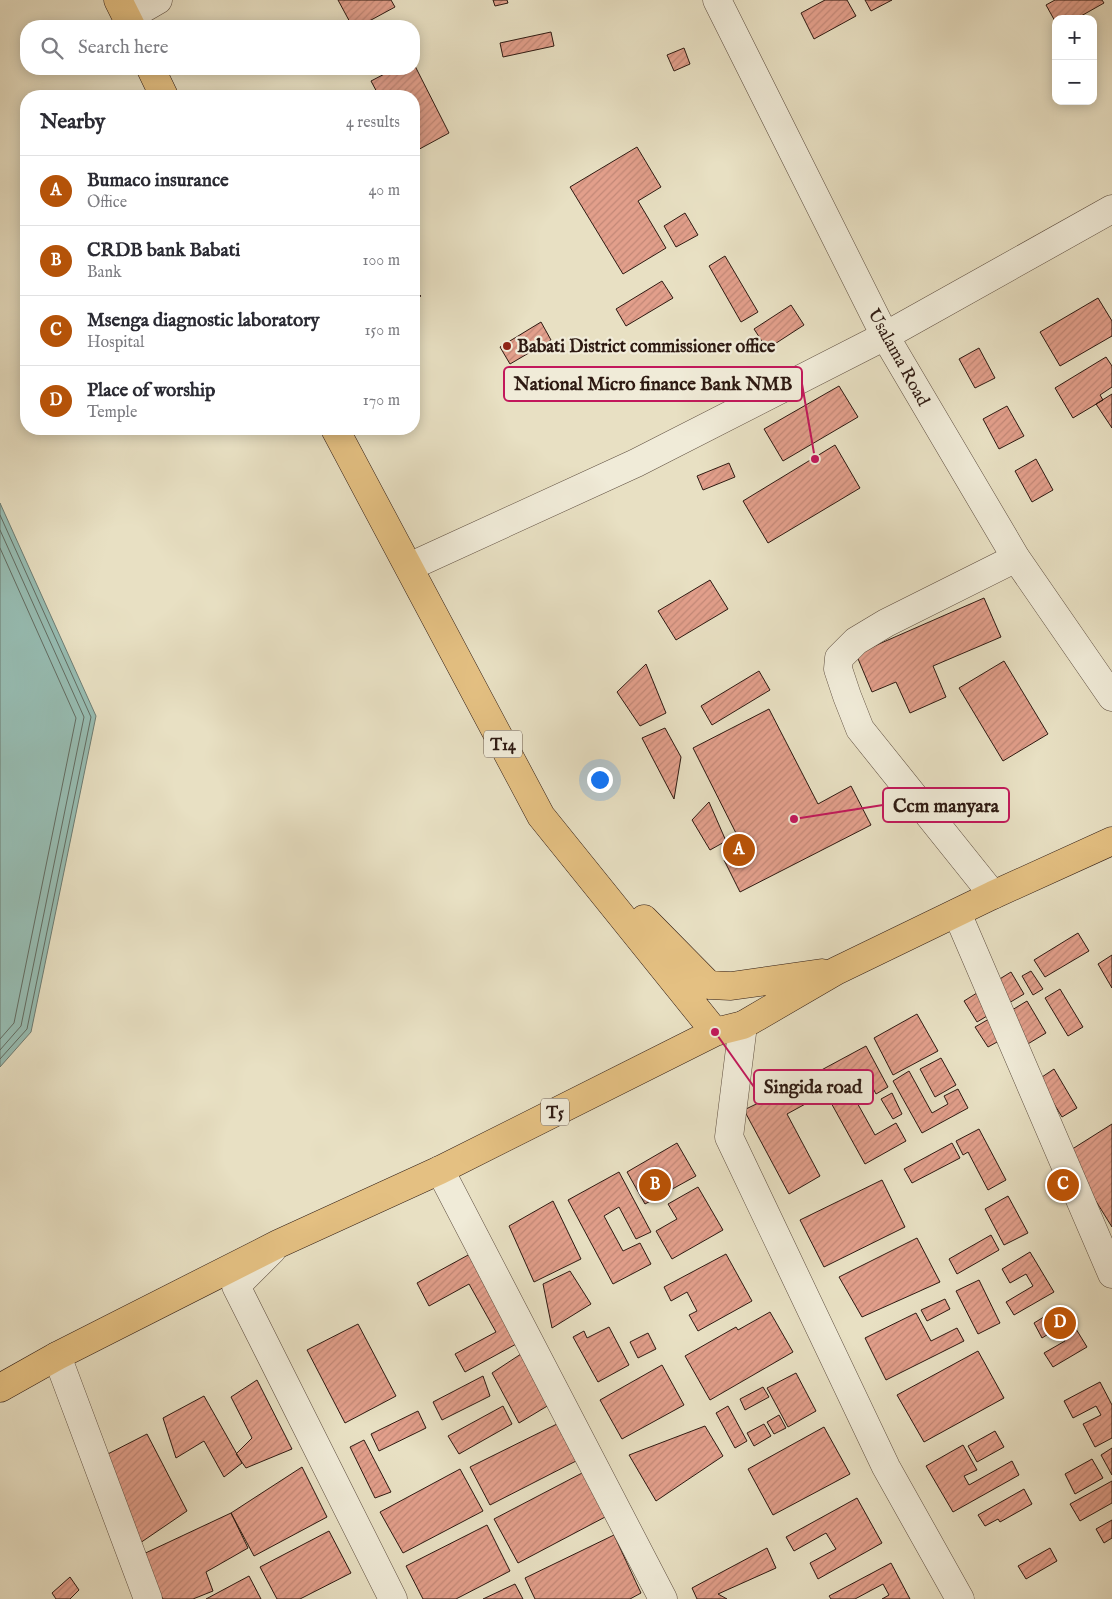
<!DOCTYPE html>
<meta charset="utf-8">
<style>
:root{--surface:#fff;--page:#f2f2f3;--text:#2b2b33;--muted:#7c7c81;--line:#e1e1e2;--accent:#b45309}
body{margin:0;font-family:"IM FELL English",serif;background:var(--page);color:var(--text)}
.controls{position:absolute;right:15px;top:15px;display:grid;overflow:hidden;border-radius:10px;box-shadow:0 2px 12px #0003}
.controls button{width:45px;height:45px;display:grid;place-items:center;padding:0;border:0;border-bottom:1px solid var(--line);background:var(--surface);color:var(--text);font:25px sans-serif}
.you{position:absolute;left:599px;top:779px;width:18px;height:18px;margin:-12px;border:4px solid #fff;border-radius:50%;background:#1a73e8;box-shadow:0 0 0 8px #1a73e833}
.badge{display:grid;place-items:center;width:32px;height:32px;border-radius:50%;background:var(--accent);color:#fff;font-size:16px;font-weight:700}
.pin{position:absolute;translate:-50% -50%;border:2px solid #fff;box-shadow:0 1px 5px #0006}
.list{margin:0;padding:0;list-style:none}
h2{display:flex;justify-content:space-between;align-items:center;height:65px;margin:0;padding:0 20px;font-size:21px}
h2 small{font-size:16px;font-weight:400;color:var(--muted)}
.list li{display:grid;grid-template-columns:32px 1fr auto;gap:15px;align-items:center;box-sizing:border-box;height:70px;padding:0 20px;border-top:1px solid var(--line)}
.list b{display:block;font-size:19px;white-space:nowrap}
.list p{margin:0;font-size:16px;white-space:nowrap;color:var(--muted)}
.list em{font-size:16px;font-style:normal;color:var(--muted)}
.icon{flex:none;width:28px;height:28px;fill:none;stroke:currentColor;stroke-width:2;stroke-linecap:round;stroke-linejoin:round}
.map{position:relative;flex:none;width:1112px;height:1599px;overflow:hidden}
.search{position:absolute;background:var(--surface);box-shadow:0 2px 12px #0003;left:20px;top:20px;width:400px;height:55px;display:flex;align-items:center;gap:12px;box-sizing:border-box;padding:0 18px;border-radius:20px;color:var(--muted);font-size:19px}
.panel{position:absolute;background:var(--surface);box-shadow:0 2px 12px #0003;left:20px;top:90px;width:400px;height:345px;border-radius:20px}
.map>svg:first-child{display:block}
.water{fill:#97bdb3;stroke:#6d7c73}
.lines{fill:none;stroke-linecap:round;stroke-linejoin:round}
.shore{stroke:#626c62;stroke-width:1}
.building{fill:url(#building-hatch);stroke:#2e1a12}
.minor-casing{stroke:#5c4c3e;stroke-width:29}
.highway-casing{stroke:#2e1a12;stroke-width:29}
.minor{stroke:#f0ebd8;stroke-width:28}
.highway{stroke:#e4c082;stroke-width:28}
.poi-dot{fill:#8f2418;stroke:#f0ebd8;stroke-width:2}
.labels{text-anchor:middle;stroke-width:4.5;stroke-linejoin:round;paint-order:stroke}
.shield{fill:#f0ebd8;stroke:#68594d;stroke-width:1}
.shield-label{font-size:16px;font-weight:bold;fill:#2e1a12}
.poi-label{font-size:18px;font-weight:bold;fill:#2e1a12;stroke:#f0ebd8;text-anchor:start}
.street-label{font-size:18px;fill:#2e1a12;stroke:#f0ebd8}
.leader{fill:none;stroke:#c2185b;stroke-width:2}
.callout-dot{fill:#c2185b;stroke:#f0ebd8;stroke-width:2}
.callout{fill:#f0ebd8;stroke:#c2185b;stroke-width:2}
.callout-label{font-size:19px;text-anchor:middle;font-weight:bold;fill:#2e1a12}
</style>
<div class="map">
<svg width="1112" height="1599" viewBox="0 0 1112 1599">
<defs>
<pattern id="building-hatch" width="6" height="6" patternUnits="userSpaceOnUse" patternTransform="scale(1.25)"><rect width="6" height="6" fill="#e29f8b"/><path d="M-1 1l2-2M0 6l6-6M5 7l2-2" fill="none" stroke="#c28877"/></pattern>
</defs>
<rect width="100%" height="100%" fill="#e8e0c3"/>
<filter id="stains"><feTurbulence type="fractalNoise" baseFrequency=".004" numOctaves="4"/><feColorMatrix values="0 0 0 0 .2 0 0 0 0 .09 0 0 0 0 .02 0 0 0 .5 -.17"/></filter>
<radialGradient id="worn" r=".72"><stop offset=".6" stop-color="#630" stop-opacity="0"/><stop offset="1" stop-color="#630" stop-opacity=".3"/></radialGradient>
<path class="water" d="M0,503l96,213 -65,316 -31,35z"/>
<g class="lines">
<path class="shore" d="M0,515l91,202 -64,312 -27,30
M0,530l84,187 -63,309 -21,24
M0,548l76,170 -62,305 -14,16"/>
</g>
<path class="building" d="M338,0h53l4,7 -35,19h-8z
M493,0h14l1,3 -13,3z
M825,0h22l9,16 -42,23 -13,-26z
M865,0h27l-21,11z
M1055,0h47l2,3 -23,13 1,3h-26v4l-10,-18z
M551,32l3,14 -51,11 -3,-14z
M684,48l6,16 -16,7 -7,-16z
M414,64l35,69 -35,19v-56h-35l-8,-15 23,-12h20z
M637,147l24,40 -23,14 28,47 -43,26 -53,-87z
M685,213l13,22 -22,12 -12,-21z
M725,256l33,56 -17,10 -32,-56z
M662,281l11,17 -47,28 -10,-17z
M414,289l7,7 -7,5z
M1098,298l14,23v15l-52,30 -20,-34z
M791,305l13,20 -37,24 -13,-20z
M541,322l10,18 -41,24 -10,-17z
M979,348l16,30 -20,10 -16,-29z
M1106,357l6,9v21l-12,8 3,5 -30,18 -18,-30z
M839,386l19,31 -75,44 -19,-32z
M1112,394v34l-16,-24z
M1007,406l17,30 -25,13 -16,-30z
M835,445l25,43 -92,55 -25,-42z
M1036,459l17,31 -21,12 -17,-31z
M729,463l6,14 -32,13 -6,-14z
M710,580l18,29 -52,31 -18,-29z
M984,598l17,39 -68,29 13,31 -36,16 -14,-31 -24,10 -16,-38z
M1004,661l44,73 -45,27 -44,-73z
M646,664l20,49 -26,13 -23,-34z
M759,671l11,19 -58,35 -11,-19z
M769,709l49,95 33,-18 20,39 -131,67 -16,-32 20,-11 -51,-101z
M665,728l16,29 -7,42 -32,-61z
M709,802l17,39 -16,9 -18,-30z
M1078,933l11,18 -44,26 -11,-17z
M1112,955v33l-14,-24z
M1031,971l12,18 -10,6 -11,-19z
M1011,972l13,22 -47,28 -13,-21z
M1060,989l23,38 -15,9 -23,-38z
M1027,1001l19,32 -20,12 -19,-32z
M917,1014l21,37 -45,24 -19,-37z
M996,1015l12,21 -20,11 -13,-20z
M866,1046l22,41 -12,7 -9,-17 -40,22 -13,-25z
M941,1058l15,27 -21,12 -15,-28z
M1054,1069l23,39 -15,9 -23,-38z
M909,1071l23,42 16,-9 -4,-8 14,-7 10,19 -46,25 -29,-52z
M797,1084l12,18 -22,12 33,62 -31,18 -45,-84z
M850,1090l25,45 21,-12 10,18 -41,23 -35,-63z
M892,1093l10,21 -9,5 -12,-20z
M1112,1124v103l-46,-74z
M979,1129l27,51 -18,10 -20,-38 -5,3 -7,-14z
M677,1143l19,33 -51,28 -18,-32z
M952,1143l8,15 -48,25 -8,-14z
M619,1172l32,60 -15,7 -17,-32 -15,9 19,35 17,-8 11,21 -38,20 -45,-84z
M882,1180l23,47 -81,40 -24,-47z
M698,1187l25,43 -51,29 -16,-28 21,-12 -9,-15z
M1008,1196l20,37 -24,12 -19,-36z
M553,1201l28,58 -47,23 -25,-56z
M991,1235l8,15 -42,24 -8,-15z
M917,1238l23,44 -78,35 -23,-40z
M1030,1252l24,40 -40,23 -8,-13 27,-16 -7,-12 -16,9 -8,-14z
M470,1254l48,89 -53,29 -10,-18 41,-22 -27,-48 -40,22 -12,-23z
M726,1254l26,47 -54,30 -9,-16 8,-4 -10,-19 -16,9 -7,-14z
M570,1271l21,33 -39,24 -9,-44z
M979,1280l21,43 -22,11 -22,-43z
M945,1299l5,10 -23,12 -6,-11z
M1062,1306l25,41 -34,20 -9,-14 21,-12 -7,-13 -16,10 -8,-15z
M770,1312l23,40 -83,48 -25,-44 51,-29 2,3z
M916,1313l15,28 26,-13 7,13 -78,39 -21,-42z
M358,1324l38,72 -51,27 -38,-73z
M609,1327l20,38 -31,17 -25,-45 11,-6 3,7z
M648,1333l8,16 -18,9 -8,-16z
M978,1351l26,47 -80,44 -27,-47z
M524,1352l25,53 -30,18 -27,-50z
M662,1365l22,40 -62,34 -22,-39z
M796,1373l20,38 -28,16 -21,-39z
M483,1376l7,20 -48,24 -9,-18z
M257,1380l35,69 -46,19 -10,-14 16,-16 -21,-41z
M1100,1382l12,23v33l-17,9 -12,-23 18,-9 -5,-9 -23,12 -9,-17z
M763,1387l6,10 -24,13 -5,-11z
M204,1396l38,67 -18,14 -20,-36 -28,17 -13,-40z
M503,1406l9,18 -53,30 -11,-18z
M728,1406l19,35 -12,7 -19,-35z
M418,1411l8,17 -47,23 -8,-17z
M779,1415l7,13 -12,6 -7,-12z
M559,1423l19,37 -88,45 -20,-38z
M764,1424l7,12 -17,10 -7,-13z
M705,1426l18,30 -67,45 -27,-46z
M824,1427l26,47 -77,41 -25,-46z
M995,1431l9,16 -27,15 -9,-16z
M147,1434l40,77 -47,32 -42,-84z
M364,1440l27,52 -16,6 -25,-51z
M963,1445l14,25 -13,6 5,9 43,-24 7,14 -66,37 -27,-46z
M1112,1448v27l-11,-20z
M1092,1459l11,19 -28,16 -10,-20z
M302,1467l25,50 -73,39 -23,-43z
M460,1469l23,42 -80,42 -23,-41z
M584,1472l23,44 -89,47 -24,-44z
M1112,1481v22l-32,18 -10,-17z
M1024,1489l8,15 -32,18 -2,-3 -13,7 -7,-11z
M857,1498l25,45 -64,36 -8,-16 26,-14 -10,-16 -32,18 -8,-14z
M231,1513l17,35 -42,24 7,19 -20,8h-30l-26,-42z
M1112,1520v18l-8,5 -8,-14z
M487,1525l23,46 -54,28h-33l-17,-33z
M329,1531l22,42 -51,26h-23l-17,-32z
M614,1535l27,58 -11,6h-95l-10,-21z
M767,1548l9,20 -58,26 9,5h-30l-5,-11z
M1050,1548l7,13 -31,18 -8,-13z
M891,1563l19,36h-28l7,-4 -6,-11 -28,15h-24l-2,-3z
M249,1576l12,23h-55z
M70,1577l9,13 -9,9h-14l-4,-6z
M515,1584l8,15h-40z"/>
<g class="lines">
<defs>
<path id="minor" d="M717,0l168,336 131,222 96,139
M127,18l31,-18
M409,567l227,-104 249,-127 227,-127
M993,895l-133,-166 -13,-33 -9,-27 1,-11 17,-17 30,-18 130,-65
M957,913l155,361
M743,1025l-14,112 157,330 74,132
M440,1170l223,429
M272,1250l-36,36 157,313
M57,1356l91,243"/>
<path id="highway" d="M118,0l13,26
M151,69l13,27
M335,429l206,387 174,216
M644,919l65,66 22,1 91,-13
M0,1388l57,-32 221,-112 162,-74 275,-138 28,-7 93,-54 157,-76 119,-54"/>
</defs>
<use href="#minor" class="minor-casing"/>
<use href="#highway" class="highway-casing"/>
<use href="#minor" class="minor"/>
<use href="#highway" class="highway"/>
</g>
<circle class="poi-dot" cx="507" cy="346" r="5"/>
<g class="labels">
<g class="shield">
<rect x="484" y="730.5" width="38" height="27" rx="4"/>
<rect x="541" y="1098.5" width="28" height="27" rx="4"/>
</g>
<g class="shield-label">
<text x="503" y="750">T14</text>
<text x="555" y="1118">T5</text>
</g>
<g class="poi-label">
<text x="517" y="352">Babati District commissioner office</text>
</g>
<g class="street-label">
<text transform="translate(899 357) rotate(61)" y="6">Usalama Road</text>
</g>
</g>
<path class="leader" d="M815 459L802 384M794 819L883 805M715 1032L754 1087"/>
<g class="callout-dot">
<circle cx="815" cy="459" r="5"/>
<circle cx="794" cy="819" r="5"/>
<circle cx="715" cy="1032" r="5"/>
</g>
<g class="callout">
<rect x="504" y="367" width="298" height="34" rx="5"/>
<rect x="883" y="788" width="126" height="34" rx="5"/>
<rect x="754" y="1070" width="119" height="34" rx="5"/>
</g>
<g class="callout-label">
<text x="653" y="390">National Micro finance Bank NMB</text>
<text x="946" y="812">Ccm manyara</text>
<text x="813" y="1093">Singida road</text>
</g>
<rect width="100%" height="100%" filter="url(#stains)"/>
<rect width="100%" height="100%" fill="url(#worn)"/>
</svg>
<div class="controls">
<button>+</button>
<button>−</button>
</div>
<div class="you"></div>
<div class="pin badge" style="left:739px;top:850px">A</div>
<div class="pin badge" style="left:655px;top:1185px">B</div>
<div class="pin badge" style="left:1063px;top:1185px">C</div>
<div class="pin badge" style="left:1060px;top:1323px">D</div>
<div class="search"><svg class="icon" aria-label="search" viewBox="0 0 24 24"><circle cx="10" cy="10" r="6"/><path d="M15 15l6 6"/></svg>Search here</div>
<section class="panel">
<h2>Nearby<small>4 results</small></h2>
<ul class="list">
<li><span class="badge">A</span><div><b>Bumaco insurance</b><p>Office</p></div><em>40 m</em></li>
<li><span class="badge">B</span><div><b>CRDB bank Babati</b><p>Bank</p></div><em>100 m</em></li>
<li><span class="badge">C</span><div><b>Msenga diagnostic laboratory</b><p>Hospital</p></div><em>150 m</em></li>
<li><span class="badge">D</span><div><b>Place of worship</b><p>Temple</p></div><em>170 m</em></li>
</ul>
</section>
</div>
